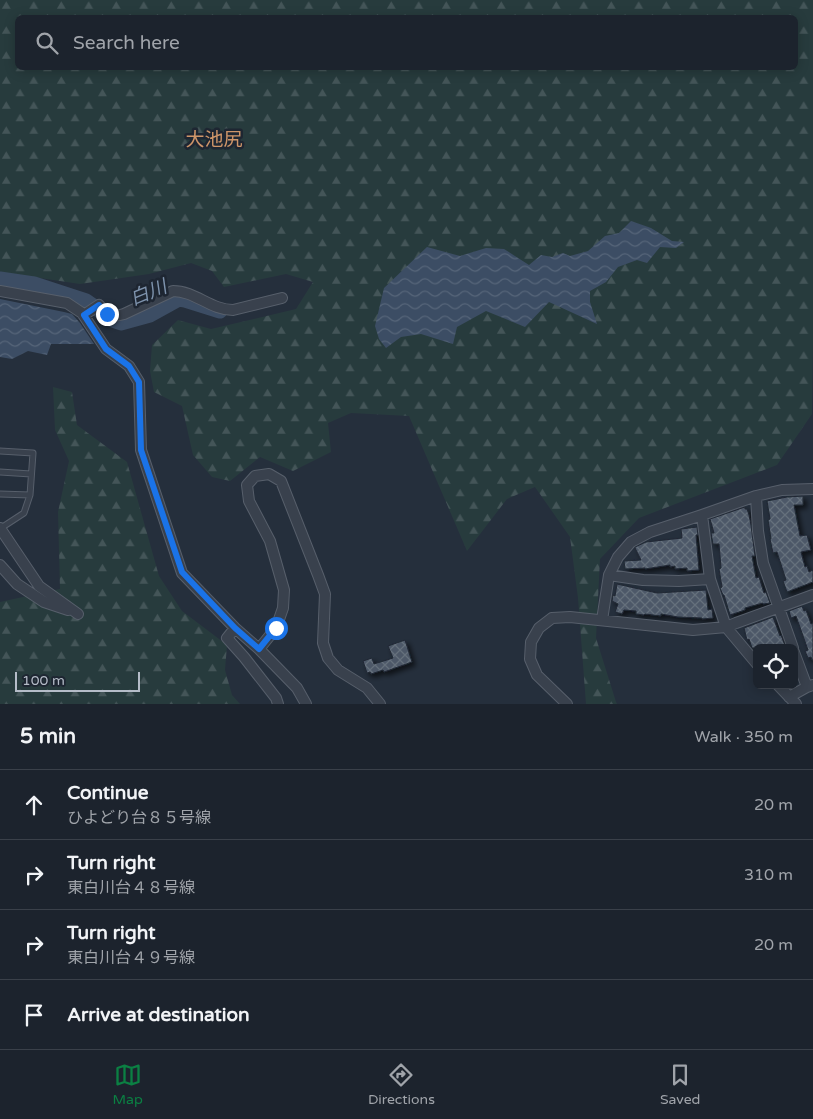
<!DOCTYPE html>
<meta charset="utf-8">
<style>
:root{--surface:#1c232d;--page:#292f39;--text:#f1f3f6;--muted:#a0a4aa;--line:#3a4049;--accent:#0b8043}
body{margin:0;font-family:"Varela Round","Noto Sans JP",sans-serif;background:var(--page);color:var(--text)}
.controls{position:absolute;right:15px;bottom:15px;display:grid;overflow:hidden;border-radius:8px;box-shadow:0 2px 12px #0003}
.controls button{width:45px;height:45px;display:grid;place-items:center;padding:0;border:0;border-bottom:1px solid var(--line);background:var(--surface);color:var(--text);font:25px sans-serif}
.scale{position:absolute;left:15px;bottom:12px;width:125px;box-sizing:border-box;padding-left:5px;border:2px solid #b5bcc8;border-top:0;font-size:14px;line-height:18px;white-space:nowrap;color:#b5bcc8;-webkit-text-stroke:4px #1e2632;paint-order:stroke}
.stop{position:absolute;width:15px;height:15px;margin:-11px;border:4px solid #1a73e8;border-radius:50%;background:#fff}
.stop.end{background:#1a73e8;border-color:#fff;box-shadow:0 1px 5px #0008}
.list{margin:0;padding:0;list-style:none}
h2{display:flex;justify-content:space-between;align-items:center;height:65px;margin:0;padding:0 20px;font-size:21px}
h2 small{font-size:16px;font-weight:400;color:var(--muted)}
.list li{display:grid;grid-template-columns:32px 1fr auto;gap:15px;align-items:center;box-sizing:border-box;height:70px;padding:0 20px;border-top:1px solid var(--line)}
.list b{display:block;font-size:19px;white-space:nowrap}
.list p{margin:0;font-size:16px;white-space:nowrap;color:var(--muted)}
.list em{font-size:16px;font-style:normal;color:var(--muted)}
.icon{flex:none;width:28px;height:28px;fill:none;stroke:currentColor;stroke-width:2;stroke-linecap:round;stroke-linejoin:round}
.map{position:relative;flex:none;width:813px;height:704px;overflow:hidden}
.search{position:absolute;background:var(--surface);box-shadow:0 2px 12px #0003;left:15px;right:15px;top:15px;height:55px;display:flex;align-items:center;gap:12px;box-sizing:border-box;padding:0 18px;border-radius:8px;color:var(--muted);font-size:19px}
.sheet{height:345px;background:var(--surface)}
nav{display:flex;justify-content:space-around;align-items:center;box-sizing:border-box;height:70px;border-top:1px solid var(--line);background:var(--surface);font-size:14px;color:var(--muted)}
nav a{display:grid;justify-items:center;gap:2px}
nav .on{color:var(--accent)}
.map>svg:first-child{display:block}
.forest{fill:url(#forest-firs);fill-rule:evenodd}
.water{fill:url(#water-waves)}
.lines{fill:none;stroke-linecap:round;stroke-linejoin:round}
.river{stroke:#3c4d64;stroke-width:15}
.building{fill:url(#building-cross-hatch);stroke:#202834;filter:url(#shadow)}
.service-casing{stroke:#575f6b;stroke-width:7}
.minor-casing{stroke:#575f6b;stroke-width:12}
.service{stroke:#39414d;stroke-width:5}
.minor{stroke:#39414d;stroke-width:10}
.route{stroke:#1a73e8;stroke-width:6}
.labels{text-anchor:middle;stroke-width:5;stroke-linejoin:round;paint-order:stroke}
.neighbourhood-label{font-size:19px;fill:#ce9569;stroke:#1e2632}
.water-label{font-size:19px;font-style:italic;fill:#7e93ad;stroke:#1e2632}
</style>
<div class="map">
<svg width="813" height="704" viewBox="0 0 813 704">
<defs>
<pattern id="forest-firs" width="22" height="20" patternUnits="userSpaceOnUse" patternTransform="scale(1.25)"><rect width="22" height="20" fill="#273b3d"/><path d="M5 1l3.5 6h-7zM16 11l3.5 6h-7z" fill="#445558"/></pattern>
<pattern id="water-waves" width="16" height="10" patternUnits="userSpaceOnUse" patternTransform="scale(1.25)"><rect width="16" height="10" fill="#3c4d64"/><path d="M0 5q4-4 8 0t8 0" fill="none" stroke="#566579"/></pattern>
<pattern id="building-cross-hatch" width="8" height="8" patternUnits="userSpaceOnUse" patternTransform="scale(1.25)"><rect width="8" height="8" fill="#4e5967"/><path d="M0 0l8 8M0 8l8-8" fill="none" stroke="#656f7b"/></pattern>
<filter id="shadow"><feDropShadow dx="3.5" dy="3.5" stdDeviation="2.5" flood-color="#0009"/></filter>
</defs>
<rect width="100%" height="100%" fill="#252f3c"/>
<path class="forest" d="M0,0h813v342l-1,72 -35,51 -138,53 -39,41 -4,79 20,64 1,2h-31l-8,-106 -8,-61 -35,-50 -28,12 -40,52 -58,-135 -58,-3 -23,10 3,29 -38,19 -33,-14 -30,24 -18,-4 -19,-22 -11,-49 -28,-14 -4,-21 2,-26 26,-25 33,9 85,-20 17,-27 -27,-8 -62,13 -12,-16 -21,-8 -42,11 -69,10 -80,-12zM18,18h778v50h-778z
M53,387l19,5 5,33 50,37 32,114 23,35 45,34 -2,25 7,25 8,9h-240v-102l60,-13 -2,-77 11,-51 -14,-31z"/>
<path class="water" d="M631,221l20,7 21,13 12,1 -8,6 -16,-1 -13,16 -10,-3 -19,7 -12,15 -16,9v11l7,22 -48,-22 -24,25 -39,-16 -29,16 -4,17 -32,-10 -20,3 -15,11 -7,-9 -4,-13 9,-38 43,-41 33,9 26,-8 18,1 25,16 12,-10 11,2 11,-4 7,3 18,-5 17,-15 14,-3z
M0,299l64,13 8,2 8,9 14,21h-43l-4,11 -19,-4 -16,8 -12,-2z"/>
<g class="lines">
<path class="river" d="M0,279l34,5 52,17 20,14 3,4 12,4 29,-8 29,-16 6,1 35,11"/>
</g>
<path class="building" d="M803,496v9h-9l6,31 7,-1 4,15 -10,2 4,15 2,-1 2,6 4,-2v12l-26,10 -4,-11 3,-1 -9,-28 -4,1 -3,-14h1l-3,-19 2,-1 -3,-18 20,-4z
M745,507v2h2l2,6 2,10 4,31h-3l4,22 3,-1 5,16 2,-1 4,11 -7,1v-1l-18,5v2l-15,5 -6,-20h-1l-3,-7 2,-1 -3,-18 2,-1 -2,-24h-6l-2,-11h3l-4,-14z
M697,527l1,8h-2l3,35 -12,1v-3l-12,1v-3l-5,1v-2l-25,4v-1l-20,1 -1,-8 17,-1 -6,-12v-1l11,-5 36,-4 -1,-9z
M617,584l40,9 49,-3 2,20 4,-1 1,9 -11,1v-1l-24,-1 -17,-3v2l-16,-2 -1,1 -8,-1v-3l-12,-1 -2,4 -7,-2 3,-8 -6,-3 1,-6 2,1z
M802,606l2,5 2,-1 5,14 2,-1v37h-1l-1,-3 -3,1 -3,-7 3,-1 -12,-34 -5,2 -2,-7z
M773,617l7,19 1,-1 5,13h-34l-3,-9 -2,1 -3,-12z
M405,640l7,22 -28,10 -1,-2 -12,4 -1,-2 -3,1 -4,-12 9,-3 2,6 19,-6 -5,-12z"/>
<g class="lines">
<defs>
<path id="service" d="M0,451l33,2 -3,42 -6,18 -23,15
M0,472l31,2
M0,494l30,1"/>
<path id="minor" d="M0,291l67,12 15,10 24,36 23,17 10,16 2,68 41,123 53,55 24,21 38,39 9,16
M84,315l15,-10c8,9 12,13 25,9l49,-23c22,0 38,19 60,19l49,-12
M756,496l2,35 5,32 30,85
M0,528l39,58 39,28
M0,565l17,19 27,18 24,8
M609,575l34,5 36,1 31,-2
M602,620l7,-45 9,-18 13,-15 19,-10 52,-17
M235,628l-8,10 17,19 32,41 2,6
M259,649l17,-21 7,-20 1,-18 -14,-49 -21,-40 -2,-16 8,-9 14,-2 12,7 37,94 7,19 -2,49 5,15 10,12 29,18 13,16
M794,652l13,35
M757,664l-31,-37 -16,-48 -8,-64 54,-19 26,-6 31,-1
M778,685l18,19
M789,697l18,-10 6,-2
M567,704l-30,-29 -7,-16 1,-17 8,-14 13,-10 18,-1 123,13 33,-3 10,-4 77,-28"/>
</defs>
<use href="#service" class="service-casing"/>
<use href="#minor" class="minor-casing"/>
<use href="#service" class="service"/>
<use href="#minor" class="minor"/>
</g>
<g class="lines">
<path class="route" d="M107,314l-8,-9 -15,10 22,34 23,17 10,16 2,68 41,122 53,56 24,21 17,-21"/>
</g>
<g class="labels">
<g class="neighbourhood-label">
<text x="214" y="146">大池尻</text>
</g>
<g class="water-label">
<text transform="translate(148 292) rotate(-22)" y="7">白川</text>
</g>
</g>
</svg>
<div class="controls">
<button><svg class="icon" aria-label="locate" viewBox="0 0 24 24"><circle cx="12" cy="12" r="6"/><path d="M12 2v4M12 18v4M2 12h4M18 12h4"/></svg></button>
</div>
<div class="scale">100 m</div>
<div class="stop" style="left:276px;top:628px"></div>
<div class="stop end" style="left:107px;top:314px"></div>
<div class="search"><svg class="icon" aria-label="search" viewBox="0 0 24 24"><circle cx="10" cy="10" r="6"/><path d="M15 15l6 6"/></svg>Search here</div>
</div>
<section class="sheet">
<h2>5 min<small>Walk · 350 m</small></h2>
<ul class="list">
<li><svg class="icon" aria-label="ahead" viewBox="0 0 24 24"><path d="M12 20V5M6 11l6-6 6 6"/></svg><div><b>Continue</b><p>ひよどり台８５号線</p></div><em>20 m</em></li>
<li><svg class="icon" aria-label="right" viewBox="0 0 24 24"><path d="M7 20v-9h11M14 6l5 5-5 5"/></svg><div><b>Turn right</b><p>東白川台４８号線</p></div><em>310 m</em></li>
<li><svg class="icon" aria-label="right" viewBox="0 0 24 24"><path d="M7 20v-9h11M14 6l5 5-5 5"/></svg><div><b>Turn right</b><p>東白川台４９号線</p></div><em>20 m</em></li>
<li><svg class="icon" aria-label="arrive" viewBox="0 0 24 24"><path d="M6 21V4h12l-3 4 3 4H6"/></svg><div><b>Arrive at destination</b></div></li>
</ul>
</section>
<nav>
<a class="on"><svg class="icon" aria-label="map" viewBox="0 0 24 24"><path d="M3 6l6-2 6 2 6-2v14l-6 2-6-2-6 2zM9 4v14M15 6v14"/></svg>Map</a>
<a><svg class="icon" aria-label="directions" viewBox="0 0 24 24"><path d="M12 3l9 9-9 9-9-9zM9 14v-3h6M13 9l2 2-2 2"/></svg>Directions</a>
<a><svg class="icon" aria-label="saved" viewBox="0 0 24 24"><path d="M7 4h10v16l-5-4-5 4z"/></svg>Saved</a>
</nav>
